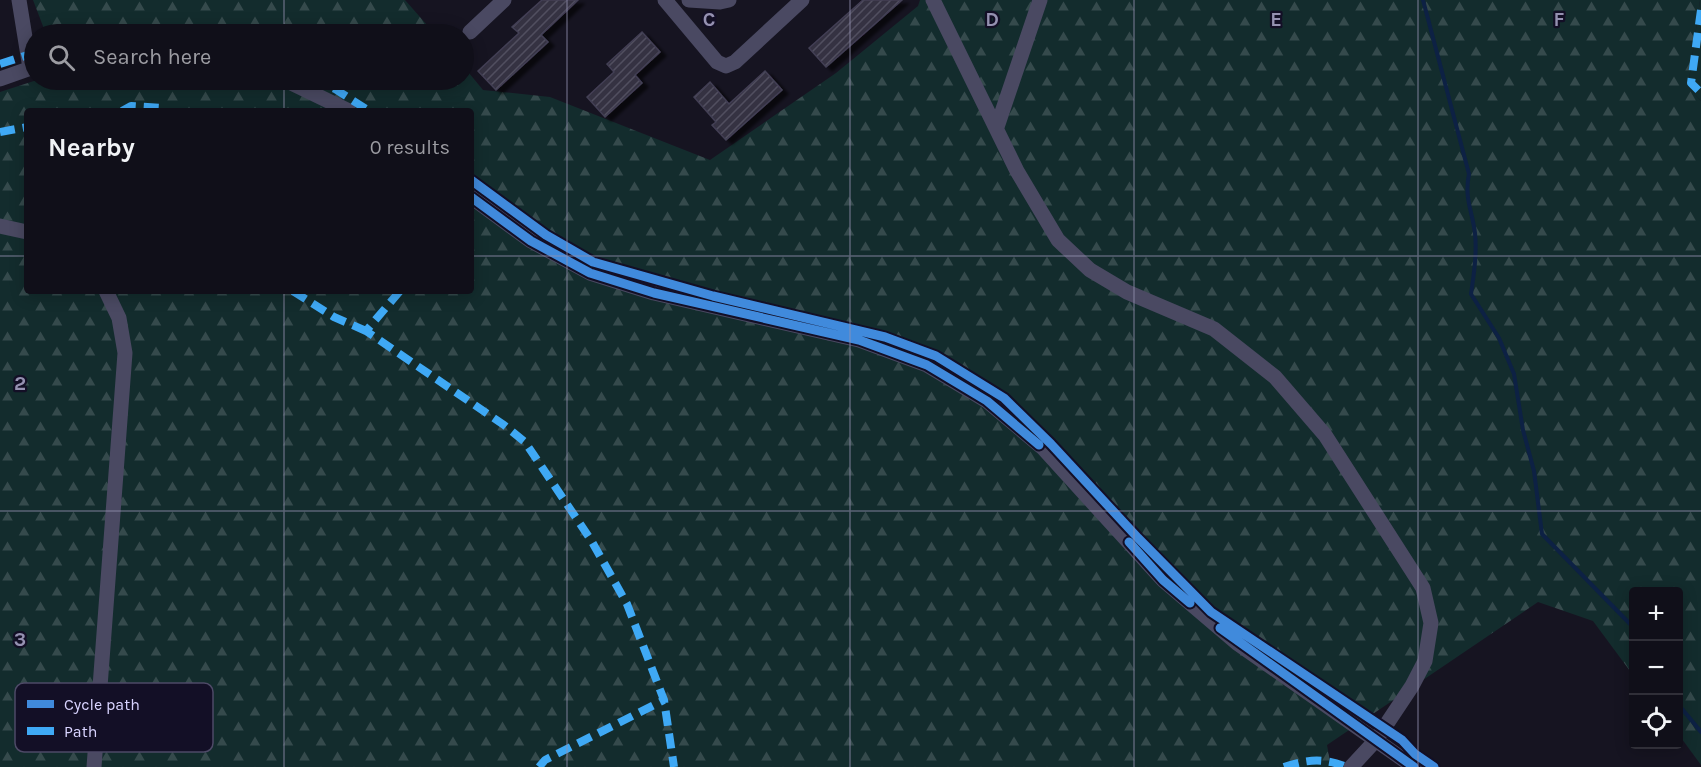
<!DOCTYPE html>
<meta charset="utf-8">
<style>
:root{--surface:#100f19;--page:#1e1d26;--text:#f1f3f6;--muted:#9c9ca2;--line:#302f38}
body{margin:0;font-family:Karla,sans-serif;background:var(--page);color:var(--text)}
.controls{position:absolute;right:18px;bottom:18px;display:grid;overflow:hidden;border-radius:6px;box-shadow:0 3px 15px #0003}
.controls button{width:54px;height:54px;display:grid;place-items:center;padding:0;border:0;border-bottom:2px solid var(--line);background:var(--surface);color:var(--text);font:30px sans-serif}
.list{margin:0;padding:0;list-style:none}
h2{display:flex;justify-content:space-between;align-items:center;height:78px;margin:0;padding:0 24px;font-size:26px}
h2 small{font-size:20px;font-weight:400;color:var(--muted)}
.icon{flex:none;width:33px;height:33px;fill:none;stroke:currentColor;stroke-width:2;stroke-linecap:round;stroke-linejoin:round}
.map{position:relative;flex:none;width:1701px;height:767px;overflow:hidden}
.search{position:absolute;background:var(--surface);box-shadow:0 3px 15px #0003;left:24px;top:24px;width:450px;height:66px;display:flex;align-items:center;gap:15px;box-sizing:border-box;padding:0 21px;border-radius:33px;color:var(--muted);font-size:22px}
.panel{position:absolute;background:var(--surface);box-shadow:0 3px 15px #0003;left:24px;top:108px;width:450px;height:186px;border-radius:6px}
.map>svg:first-child{display:block}
.green{fill:#132c2d}
.forest{fill:url(#forest-firs);fill-rule:evenodd}
.lines{fill:none;stroke-linecap:round;stroke-linejoin:round}
.stream{stroke:#0d2144;stroke-width:4}
.building{fill:url(#building-hatch);stroke:#433f54;stroke-width:1.5;filter:url(#shadow)}
.minor{stroke:#4a4962;stroke-width:15}
.quiet{stroke:#3fa9f5;stroke-width:8;stroke-dasharray:15 8;stroke-linecap:butt}
.cycleway-casing{stroke:#130f26;stroke-width:13}
.cycleway{stroke:#408adc;stroke-width:9}
.grid{fill:none;stroke:#9591b1;stroke-width:1.5;stroke-opacity:0.55}
.key{fill:#130f26;stroke:#4e4a67;stroke-width:1.5}
.key-label{font-size:16px;fill:#d9d4ff}
.grid-label{font-size:20px;text-anchor:middle;font-weight:bold;fill:#9591b1;stroke:#130f26;stroke-width:4.5;stroke-linejoin:round;paint-order:stroke}
</style>
<div class="map">
<svg width="1701" height="767" viewBox="0 0 1701 767">
<defs>
<pattern id="forest-firs" width="22" height="20" patternUnits="userSpaceOnUse" patternTransform="scale(1.5)"><rect width="22" height="20" fill="#132c2d"/><path d="M5 1l3.5 6h-7zM16 11l3.5 6h-7z" fill="#354a4c"/></pattern>
<pattern id="building-hatch" width="6" height="6" patternUnits="userSpaceOnUse" patternTransform="scale(1.5)"><rect width="6" height="6" fill="#343243"/><path d="M-1 1l2-2M0 6l6-6M5 7l2-2" fill="none" stroke="#514f5f"/></pattern>
<filter id="shadow"><feDropShadow dx="6" dy="4" stdDeviation="1.5" flood-color="#0009"/></filter>
</defs>
<rect width="100%" height="100%" fill="#161421"/>
<path class="green" d="M1700,0h1v101l-13,-14z"/>
<path class="forest" d="M33,0h372l30,34h-389z
M920,0h780l-12,87 13,14v664l-22,-30 -1,-143h-44l-1,83 -40,-54 -55,-19 -211,143 4,22h-1331v-675l37,-12h427v-13l19,23 67,7 160,63 126,-87 82,-67zM27,111h444v180h-444z"/>
<g class="lines">
<path class="stream" d="M1423,0l46,174c-5,24 3,36 6,59 2,21 -1,41 -4,61l28,44 15,36 9,56 11,41 8,63 92,94
M1678,704l23,28"/>
</g>
<path class="building" d="M542,0h36l-37,35 7,7 -52,48 -18,-19 41,-38 -7,-6z
M863,0h39l-76,67 -17,-19z
M642,32l18,20 -25,23 7,8 -37,34 -18,-20 27,-25 -7,-8z
M765,71l17,19 -56,50 -14,-15 4,-3 -22,-25 16,-15 19,22z"/>
<g class="lines">
<path class="minor" d="M19,0l11,68
M665,0l52,62 9,4 9,-4 67,-62
M689,0l31,2 9,-2
M933,0l84,171 41,69 32,30 37,22 87,37 61,48 50,58 98,153 8,35 -6,38 -13,25 -36,54 -25,27
M470,32l34,-32
M0,79l34,-12
M285,80l64,31
M997,127l43,-127
M471,197l60,44 59,32 64,20 205,47 68,25 60,36 56,47 120,132 74,63 177,124
M0,226l27,6
M94,767l31,-414 -6,-35 -13,-27"/>
<path class="quiet" d="M1701,10l-10,73 10,10
M0,64l34,-11
M312,80l23,9 34,22
M122,111l9,-5 30,2 3,3
M0,132l27,-5
M293,291l41,26 32,14
M400,291l-34,40 138,94 21,17 66,98 36,64 37,96 10,67
M539,767l6,-7 119,-60
M1284,767c24,-8 40,-9 63,0"/>
<defs>
<path id="cycleway" d="M471,180l75,55 47,27 120,34 172,41 51,19 68,42 47,46 87,94 73,74 191,128 13,14 19,13
M471,197l60,44 59,32 64,20 205,47 68,25 60,36 52,44
M1129,542l34,38 27,23
M1220,628l194,139"/>
</defs>
<use href="#cycleway" class="cycleway-casing"/>
<use href="#cycleway" class="cycleway"/>
</g>
<path class="grid" d="M284,0v34M567,0v767M850,0v767M1134,0v767M1418,0v767M284,80v31M0,256h27M471,256h1230M284,291v476M0,511h1701"/>
<rect x="15" y="683" width="198" height="69" rx="9" class="key"/>
<rect x="27" y="700" width="27" height="8" fill="#408adc"/>
<rect x="27" y="727" width="27" height="8" fill="#3fa9f5"/>
<g class="key-label">
<text x="64" y="710">Cycle path</text>
<text x="64" y="737">Path</text>
</g>
<g class="grid-label">
<text x="709" y="26">C</text>
<text x="992" y="26">D</text>
<text x="1276" y="26">E</text>
<text x="1559" y="26">F</text>
<text x="20" y="390">2</text>
<text x="20" y="646">3</text>
</g>
</svg>
<div class="controls">
<button>+</button>
<button>−</button>
<button><svg class="icon" aria-label="locate" viewBox="0 0 24 24"><circle cx="12" cy="12" r="6"/><path d="M12 2v4M12 18v4M2 12h4M18 12h4"/></svg></button>
</div>
<div class="search"><svg class="icon" aria-label="search" viewBox="0 0 24 24"><circle cx="10" cy="10" r="6"/><path d="M15 15l6 6"/></svg>Search here</div>
<section class="panel">
<h2>Nearby<small>0 results</small></h2>
<ul class="list">
</ul>
</section>
</div>
